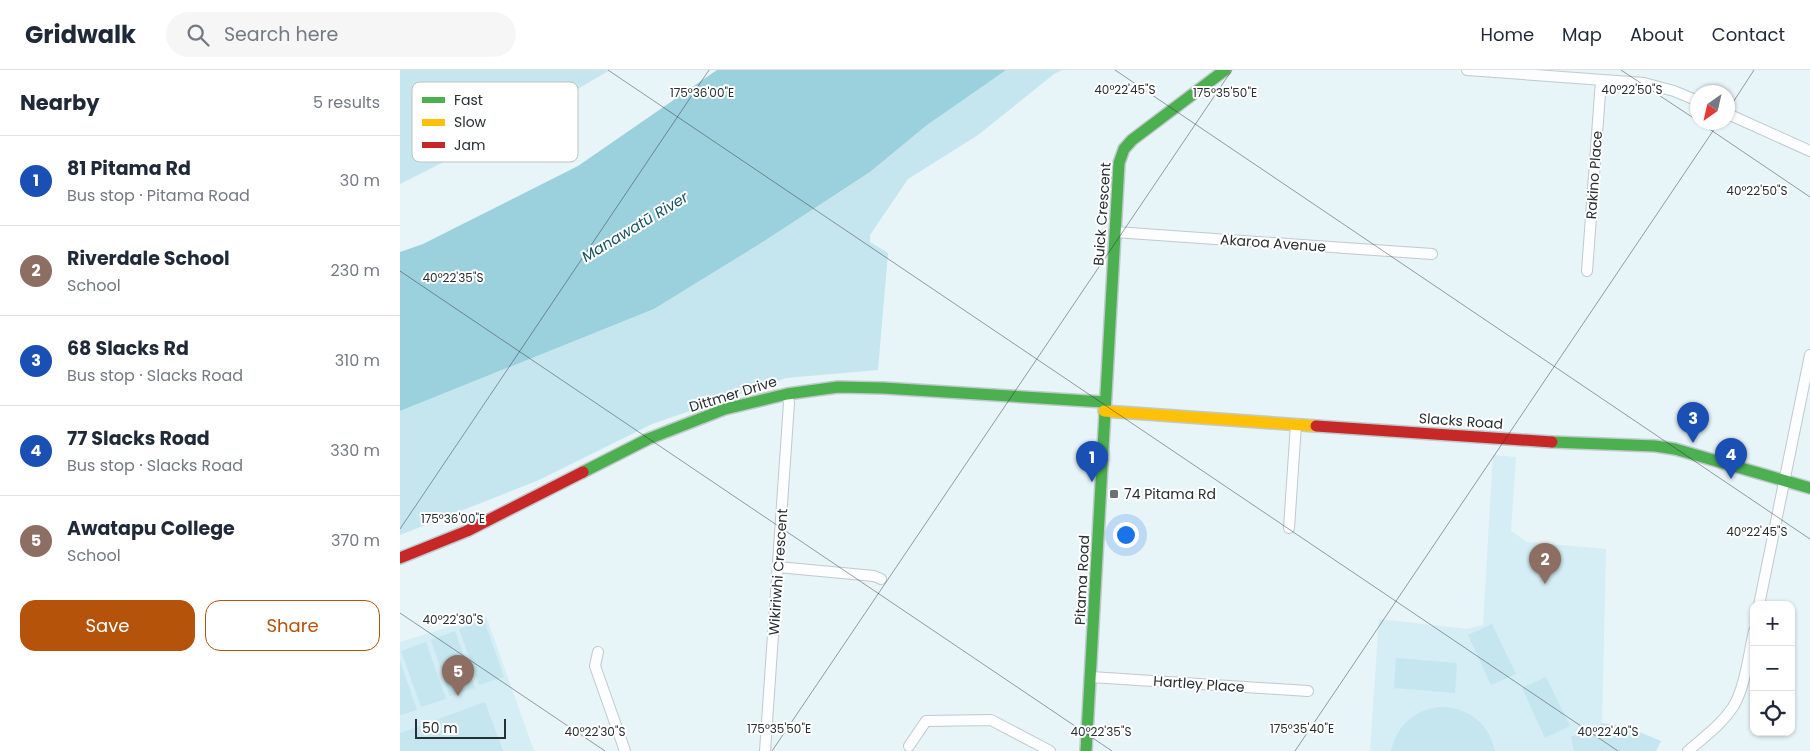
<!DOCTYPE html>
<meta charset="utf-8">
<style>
:root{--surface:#fff;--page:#f6f6f7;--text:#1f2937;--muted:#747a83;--line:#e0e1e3;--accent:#b45309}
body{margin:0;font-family:Poppins,sans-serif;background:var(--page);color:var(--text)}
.controls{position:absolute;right:15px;bottom:15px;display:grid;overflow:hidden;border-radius:10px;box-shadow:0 1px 4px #0004}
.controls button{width:45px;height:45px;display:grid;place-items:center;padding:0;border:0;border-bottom:1px solid var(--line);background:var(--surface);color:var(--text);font:25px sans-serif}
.compass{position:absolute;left:1290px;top:15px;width:45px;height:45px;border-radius:50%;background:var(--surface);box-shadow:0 1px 4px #0004;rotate:214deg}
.scale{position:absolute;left:15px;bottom:12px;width:91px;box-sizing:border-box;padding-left:5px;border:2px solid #262f31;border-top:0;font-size:14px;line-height:18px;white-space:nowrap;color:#262f31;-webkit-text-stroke:4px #fff;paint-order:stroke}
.you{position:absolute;left:725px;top:464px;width:18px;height:18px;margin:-12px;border:4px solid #fff;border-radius:50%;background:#1a73e8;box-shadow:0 0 0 8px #1a73e833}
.badge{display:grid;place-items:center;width:32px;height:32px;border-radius:50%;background:var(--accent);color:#fff;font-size:16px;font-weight:700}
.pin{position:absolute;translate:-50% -41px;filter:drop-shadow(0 1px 2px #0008)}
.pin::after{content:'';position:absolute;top:26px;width:18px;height:15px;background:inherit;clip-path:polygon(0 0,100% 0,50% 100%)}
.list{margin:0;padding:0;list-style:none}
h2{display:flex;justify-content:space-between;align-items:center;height:65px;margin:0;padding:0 20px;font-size:21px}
h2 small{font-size:16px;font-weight:400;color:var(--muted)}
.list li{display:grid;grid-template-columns:32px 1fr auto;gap:15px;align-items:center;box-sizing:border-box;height:90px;padding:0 20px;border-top:1px solid var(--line)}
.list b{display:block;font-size:19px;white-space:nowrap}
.list p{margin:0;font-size:16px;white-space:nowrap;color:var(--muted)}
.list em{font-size:16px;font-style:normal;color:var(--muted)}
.actions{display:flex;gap:10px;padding:15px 20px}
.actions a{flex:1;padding:11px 0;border:1px solid var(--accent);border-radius:15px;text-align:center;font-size:18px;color:var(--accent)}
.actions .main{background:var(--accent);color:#fff}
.icon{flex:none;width:28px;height:28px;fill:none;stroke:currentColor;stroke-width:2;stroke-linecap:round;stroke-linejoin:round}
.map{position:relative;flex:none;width:1410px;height:681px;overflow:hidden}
header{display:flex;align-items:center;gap:30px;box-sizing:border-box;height:70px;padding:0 25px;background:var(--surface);border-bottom:1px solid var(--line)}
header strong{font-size:24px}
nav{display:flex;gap:28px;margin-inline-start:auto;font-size:18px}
.search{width:350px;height:45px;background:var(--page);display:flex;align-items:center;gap:12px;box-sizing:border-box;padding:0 18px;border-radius:28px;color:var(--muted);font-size:19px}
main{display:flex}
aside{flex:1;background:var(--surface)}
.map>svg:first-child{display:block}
.built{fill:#d5edf4}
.green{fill:#c5e6ef}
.water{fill:#9bd0dd}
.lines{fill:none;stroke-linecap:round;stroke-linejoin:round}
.street-casing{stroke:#c0cacd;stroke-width:12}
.fast-casing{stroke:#c0cacd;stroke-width:14}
.slow-casing{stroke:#c0cacd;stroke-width:14}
.jam-casing{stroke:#c0cacd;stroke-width:14}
.street{stroke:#fbfdfe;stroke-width:10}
.fast{stroke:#4caf50;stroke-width:11}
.slow{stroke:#ffc107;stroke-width:11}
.jam{stroke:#c62828;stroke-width:11}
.ticks{fill:none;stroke:#262f31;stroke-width:1;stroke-opacity:0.45}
.poi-dot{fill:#6a7477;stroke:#fff;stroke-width:2}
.labels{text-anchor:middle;stroke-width:4;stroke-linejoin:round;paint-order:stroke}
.street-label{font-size:14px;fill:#262f31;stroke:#fff}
.poi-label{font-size:14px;fill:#262f31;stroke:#fff;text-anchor:start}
.water-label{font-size:15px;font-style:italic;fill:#1a5461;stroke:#fff}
.key{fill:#fff;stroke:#bec1c1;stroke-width:1}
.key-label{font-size:14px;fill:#262f31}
.ticks-label{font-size:12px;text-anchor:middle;fill:#262f31;stroke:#fff;stroke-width:4;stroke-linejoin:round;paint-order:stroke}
</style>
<header>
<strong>Gridwalk</strong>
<div class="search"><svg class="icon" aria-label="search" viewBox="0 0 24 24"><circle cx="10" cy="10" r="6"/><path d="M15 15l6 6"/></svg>Search here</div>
<nav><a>Home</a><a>Map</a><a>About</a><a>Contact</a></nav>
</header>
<main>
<aside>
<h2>Nearby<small>5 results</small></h2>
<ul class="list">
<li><span class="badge" style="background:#1a4fb4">1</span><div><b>81 Pitama Rd</b><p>Bus stop · Pitama Road</p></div><em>30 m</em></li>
<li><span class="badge" style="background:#8d6e63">2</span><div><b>Riverdale School</b><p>School</p></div><em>230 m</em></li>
<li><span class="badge" style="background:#1a4fb4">3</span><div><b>68 Slacks Rd</b><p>Bus stop · Slacks Road</p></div><em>310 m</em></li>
<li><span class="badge" style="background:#1a4fb4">4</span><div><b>77 Slacks Road</b><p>Bus stop · Slacks Road</p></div><em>330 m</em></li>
<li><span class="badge" style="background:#8d6e63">5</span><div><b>Awatapu College</b><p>School</p></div><em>370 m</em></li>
</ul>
<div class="actions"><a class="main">Save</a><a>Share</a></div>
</aside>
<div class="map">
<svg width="1410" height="681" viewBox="0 0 1410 681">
<rect width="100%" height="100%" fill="#e7f4f8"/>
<path class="built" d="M1093,385l23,2 -5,74 16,11 79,7 -4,174 -30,14 2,14h-204l9,-132 88,10 16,-4z
M86,546l48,135h-134v-109z"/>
<path class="green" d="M0,0h210l-99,58 -111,56z
M604,0h58l-8,4 -76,61 -70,44 -38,56v7l18,11 -10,117 -92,8 -134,46 -113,56 -139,55v-124l254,-102 104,-64 112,-73 57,-47z
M84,550l20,57 -25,8 -20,-56z
M1092,554l24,50 -25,11 -23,-50z
M55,561l20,57 -25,8 -19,-56z
M26,572l20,57 -25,8 -20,-56z
M996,588l61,5 -2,30 -61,-5z
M0,591l17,49 -17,5z
M1146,607l24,49 -25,12 -23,-50z
M85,632l18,49h-103v-18z
M1038,637c28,-1 51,15 57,44h-104c6,-25 22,-40 47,-44z
M1202,653l23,3 36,15 -5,10h-82l-3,-14z"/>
<path class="water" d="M317,0h289l-79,55 -57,47 -112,73 -104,64 -254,102v-159l23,-8 155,-78z"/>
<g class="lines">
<defs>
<path id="street" d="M1067,0l177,13 30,8 24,10
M1328,44l82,37
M715,162l317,22
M1187,201l14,-191
M889,458l7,-104
M378,497l96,9 7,3
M1359,535l51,-250
M198,582l-3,14 30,85
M691,607l217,14
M509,676l17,-25 65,-1 59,31
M365,681l24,-348 -2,-9
M1288,681c16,-14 33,-26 45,-44 12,-19 16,-54 21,-76"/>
<path id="fast" d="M1152,372l103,4 20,3 135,39
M183,402l65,-33 77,-30 62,-15 51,-7 45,1 221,14
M686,681l33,-588 5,-14 8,-9 93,-70"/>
<path id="slow" d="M704,341l212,15"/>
<path id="jam" d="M916,356l236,16
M0,488l67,-27 116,-59"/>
</defs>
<use href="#street" class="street-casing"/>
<use href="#fast" class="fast-casing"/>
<use href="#slow" class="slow-casing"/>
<use href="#jam" class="jam-casing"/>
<use href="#street" class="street"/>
<use href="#fast" class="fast"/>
<use href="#slow" class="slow"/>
<use href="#jam" class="jam"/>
</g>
<path class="ticks" d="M208,0l1010,681M715,0l695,469M1221,0l77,51M1328,40l26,-40M1299,52l111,75M0,201l712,480M0,459l309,-459M0,543l205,138M372,681l460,-681M895,681l424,-629"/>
<rect class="poi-dot" x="709" y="419" width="10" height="10" rx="2.5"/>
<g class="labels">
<g class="street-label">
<text transform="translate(1194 105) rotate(-86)" y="5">Rakino Place</text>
<text transform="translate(702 144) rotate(-86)" y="5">Buick Crescent</text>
<text transform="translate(873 173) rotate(4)" y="5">Akaroa Avenue</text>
<text transform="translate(333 324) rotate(-17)" y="5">Dittmer Drive</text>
<text transform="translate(1061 351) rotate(4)" y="5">Slacks Road</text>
<text transform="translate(378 502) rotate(-86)" y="5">Wikiriwhi Crescent</text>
<text transform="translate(682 510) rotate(-87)" y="5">Pitama Road</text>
<text transform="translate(799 614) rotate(4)" y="5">Hartley Place</text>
</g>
<g class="poi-label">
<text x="724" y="429">74 Pitama Rd</text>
</g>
<g class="water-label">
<text transform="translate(235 157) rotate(-31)" y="5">Manawatū River</text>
</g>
</g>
<rect x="12" y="12" width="166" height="80" rx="8" class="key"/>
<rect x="22" y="27" width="23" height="6" fill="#4caf50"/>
<rect x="22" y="49" width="23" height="7" fill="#ffc107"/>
<rect x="22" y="72" width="23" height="6" fill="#c62828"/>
<g class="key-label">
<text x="54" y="35">Fast</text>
<text x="54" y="57">Slow</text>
<text x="54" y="80">Jam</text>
</g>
<g class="ticks-label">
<text x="725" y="24">40°22'45"S</text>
<text x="1232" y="24">40°22'50"S</text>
<text x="302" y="27">175°36'00"E</text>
<text x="825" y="27">175°35'50"E</text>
<text x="1357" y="125">40°22'50"S</text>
<text x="53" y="212">40°22'35"S</text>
<text x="53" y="453">175°36'00"E</text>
<text x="1357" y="466">40°22'45"S</text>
<text x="53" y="554">40°22'30"S</text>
<text x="379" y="663">175°35'50"E</text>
<text x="902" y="663">175°35'40"E</text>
<text x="195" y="666">40°22'30"S</text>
<text x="701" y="666">40°22'35"S</text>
<text x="1208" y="666">40°22'40"S</text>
</g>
</svg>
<div class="controls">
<button>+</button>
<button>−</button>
<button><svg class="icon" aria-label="locate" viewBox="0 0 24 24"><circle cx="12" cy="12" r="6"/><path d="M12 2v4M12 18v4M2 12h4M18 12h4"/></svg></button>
</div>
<svg class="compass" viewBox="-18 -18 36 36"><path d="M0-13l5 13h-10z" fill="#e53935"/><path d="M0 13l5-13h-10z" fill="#747a83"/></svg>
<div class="scale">50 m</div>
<div class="you"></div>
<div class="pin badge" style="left:692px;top:412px;background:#1a4fb4">1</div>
<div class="pin badge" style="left:1145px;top:514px;background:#8d6e63">2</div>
<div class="pin badge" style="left:1293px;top:373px;background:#1a4fb4">3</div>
<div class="pin badge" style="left:1331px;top:409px;background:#1a4fb4">4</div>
<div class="pin badge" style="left:58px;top:626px;background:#8d6e63">5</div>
</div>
</main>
